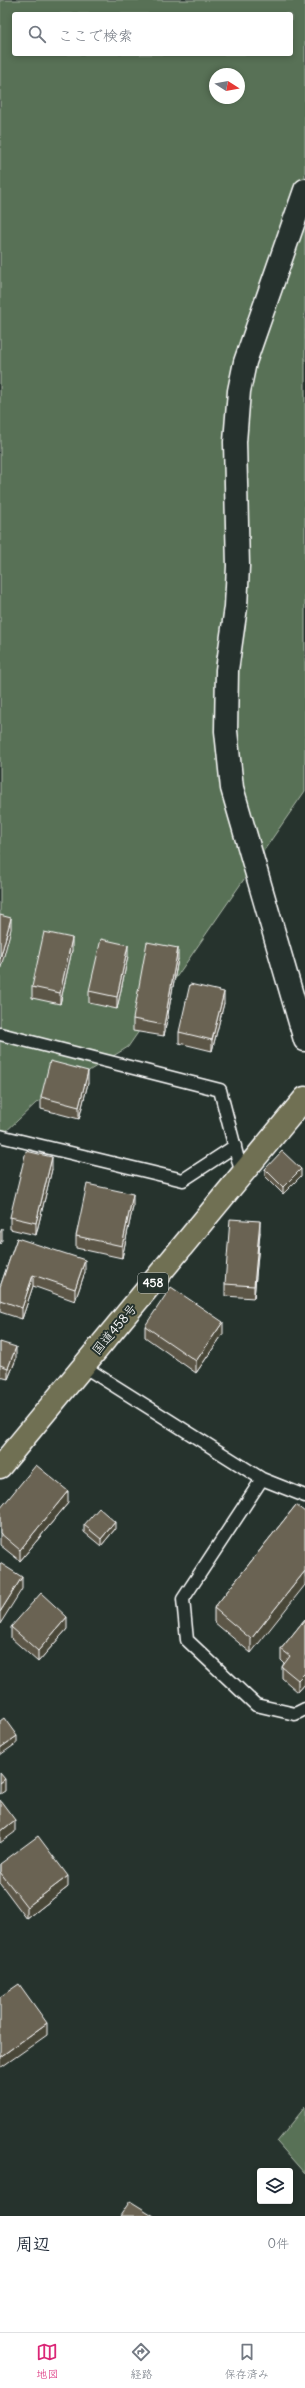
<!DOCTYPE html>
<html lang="ja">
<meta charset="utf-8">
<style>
:root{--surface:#fff;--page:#f6f6f7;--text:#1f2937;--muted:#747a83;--line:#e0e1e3;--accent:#db2777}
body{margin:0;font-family:Delius,"Klee One",sans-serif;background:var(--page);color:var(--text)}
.controls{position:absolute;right:12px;bottom:12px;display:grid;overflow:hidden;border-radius:4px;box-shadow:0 2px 6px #0003}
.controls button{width:36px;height:36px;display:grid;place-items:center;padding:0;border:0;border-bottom:1px solid var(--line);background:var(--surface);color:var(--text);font:20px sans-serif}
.compass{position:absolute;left:209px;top:68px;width:36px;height:36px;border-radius:50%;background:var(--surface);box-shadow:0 2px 6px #0003;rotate:101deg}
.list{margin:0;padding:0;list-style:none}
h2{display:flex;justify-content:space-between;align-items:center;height:52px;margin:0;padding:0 16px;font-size:17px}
h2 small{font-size:13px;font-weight:400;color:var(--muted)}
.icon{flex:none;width:22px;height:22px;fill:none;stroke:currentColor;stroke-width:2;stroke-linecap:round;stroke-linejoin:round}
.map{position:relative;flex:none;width:305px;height:2216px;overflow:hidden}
.search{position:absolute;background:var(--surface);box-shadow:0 2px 6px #0003;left:12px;right:12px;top:12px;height:44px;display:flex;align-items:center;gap:10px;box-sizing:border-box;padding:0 14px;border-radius:4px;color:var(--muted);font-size:15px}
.sheet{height:116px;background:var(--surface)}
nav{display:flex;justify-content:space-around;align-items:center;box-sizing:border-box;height:56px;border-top:1px solid var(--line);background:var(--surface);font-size:11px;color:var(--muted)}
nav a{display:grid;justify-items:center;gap:2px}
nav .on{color:var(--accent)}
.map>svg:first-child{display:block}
.green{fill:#587156;stroke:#acb8aa;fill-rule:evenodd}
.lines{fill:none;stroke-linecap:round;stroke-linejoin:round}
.service-casing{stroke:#fff;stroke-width:15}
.minor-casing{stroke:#fff;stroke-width:25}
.trunk-casing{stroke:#fff;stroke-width:25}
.service{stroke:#26332d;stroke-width:12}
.minor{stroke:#26332d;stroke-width:22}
.trunk{stroke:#706f52;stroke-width:22}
.wall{fill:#5b5647;stroke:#fff}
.shaded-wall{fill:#4a4639;stroke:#fff}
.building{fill:#6a6452;stroke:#fff}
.labels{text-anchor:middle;stroke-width:4;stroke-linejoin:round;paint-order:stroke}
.shield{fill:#26332d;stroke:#bec2c0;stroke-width:1}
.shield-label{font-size:12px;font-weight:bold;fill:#fff}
.street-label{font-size:13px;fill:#fff;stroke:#26332d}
</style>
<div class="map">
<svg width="305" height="2216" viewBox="0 0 305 2216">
<rect width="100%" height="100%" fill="#26332d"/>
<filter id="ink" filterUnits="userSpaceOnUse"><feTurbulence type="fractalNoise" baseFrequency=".025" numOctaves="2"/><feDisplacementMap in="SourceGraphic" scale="8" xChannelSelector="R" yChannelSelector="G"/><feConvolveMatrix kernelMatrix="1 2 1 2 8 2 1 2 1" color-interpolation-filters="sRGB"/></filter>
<g filter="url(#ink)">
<path class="green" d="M0,0h305v791l-177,256 -92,56 -36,34zM14,14h277v40h-277zM215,74h24v24h-24z
M305,2107v67l-28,-32z"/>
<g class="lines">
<defs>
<path id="service" d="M0,1034l220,56 22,85
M0,1136l183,44 52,-34
M83,1366l179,113 43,17
M262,1479l-79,120 4,41 69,65 39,9 10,-5"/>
<path id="minor" d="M305,190l-60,172 -6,29 -4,51 3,124 -2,41 -9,63 -1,61 6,57 73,252"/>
<path id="trunk" d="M0,1467l305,-369"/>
</defs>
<use href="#service" class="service-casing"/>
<use href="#minor" class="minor-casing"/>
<use href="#trunk" class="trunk-casing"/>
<use href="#service" class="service"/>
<use href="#minor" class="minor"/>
<use href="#trunk" class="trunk"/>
</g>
<path class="wall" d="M72,950l-12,54 -28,-6v-11z
M128,956l-11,53 -28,-6v-12z
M178,959l-14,77 -31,-5v-12z
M224,1003l-12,48 -33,-8v-11z
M88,1083l-9,36 -38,-10v-12z
M52,1169l-16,66 -26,-6v-12z
M265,1169l36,7 -18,18 -18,-18z
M133,1206l-11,52 -46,-10v-12z
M260,1232l-6,66 -29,-2v-12z
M17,1238l68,34 -10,29 -42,-15 -11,33 -22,-7v-25z
M145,1326l78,8 -27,39 -51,-36z
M0,1342l16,17 -8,20 -8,-2z
M68,1503l-48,58 -20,-16v-36z
M296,1505l-45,148 -37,-31v-14z
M84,1525l31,4 -14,17 -17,-14z
M305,1619v65l-7,8 -16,-14v-11l2,-4 -3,-3v-11z
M11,1627l56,2 -29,33 -27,-24z
M0,1864l68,23 -41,32 -27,-36z"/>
<path class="shaded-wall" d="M11,918v11l-11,42v-12z
M72,938v12l-12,54v-11z
M128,945v11l-11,53v-12z
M178,948v11l-14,77v-11z
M224,992v11l-12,48v-11z
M88,1071v12l-9,36v-12z
M52,1157v12l-16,66v-12z
M301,1169v7l-18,18v-7z
M133,1194v12l-11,52v-12z
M260,1221v11l-6,66v-12z
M2,1228v12l-2,4v-11z
M85,1260v12l-10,29v-12z
M33,1275v11l-11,33v-11z
M223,1322v12l-27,39v-12z
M16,1347v12l-8,20v-11z
M68,1491v12l-48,58v-11z
M115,1522v7l-14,17v-7z
M305,1571v14l-54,68v-14z
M22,1577v12l-22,35v-12z
M67,1617v12l-29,33v-11z
M305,1673v11l-7,8v-12z
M17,1736v7l-17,12v-7z
M5,1779v12l-5,3v-11z
M15,1820v12l-15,11v-11z
M68,1876v11l-41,32v-12z
M47,2023v12l-47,33v-11z"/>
<path class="building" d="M0,915l11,3 -11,41z
M44,932l28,6 -12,55 -28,-6z
M101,939l27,6 -11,52 -28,-6z
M147,942l31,6 -14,77 -31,-6z
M190,984l34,8 -12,48 -33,-8z
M50,1061l38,10 -9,36 -38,-10z
M26,1151l26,6 -16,66 -26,-6z
M282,1151l19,18 -18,18 -18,-18z
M87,1184l46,10 -11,52 -46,-10z
M230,1219l30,2 -6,65 -29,-2z
M17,1238l68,22 -10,29 -42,-14 -11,33 -22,-8v-13z
M171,1287l52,35 -27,39 -51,-35z
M0,1342l16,5 -8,21 -8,-3z
M36,1465l32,26 -48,59 -20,-17v-24z
M296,1505l9,7v59l-54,68 -37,-31z
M99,1508l16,14 -14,17 -17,-14z
M0,1563l22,14 -22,35z
M41,1593l26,24 -29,34 -27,-24z
M305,1619v54l-7,7 -16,-13 8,-11 -9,-7z
M4,1718l13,18 -17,12v-27z
M0,1773l5,6 -5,4z
M0,1800l15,20 -15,12z
M38,1836l30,40 -41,31 -27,-35v-8z
M19,1984l28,39 -47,34v-60z
M130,2201l24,15h-34z"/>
</g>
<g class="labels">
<rect class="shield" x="138" y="1273" width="30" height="20" rx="3"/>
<g class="shield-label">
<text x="153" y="1287">458</text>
</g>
<g class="street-label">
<text transform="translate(114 1329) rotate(-50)" y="5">国道458号</text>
</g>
</g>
</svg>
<div class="controls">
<button><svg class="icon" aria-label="layers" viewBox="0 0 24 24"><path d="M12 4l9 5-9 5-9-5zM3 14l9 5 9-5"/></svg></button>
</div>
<svg class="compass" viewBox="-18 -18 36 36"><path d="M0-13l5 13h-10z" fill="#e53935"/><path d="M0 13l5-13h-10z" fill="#747a83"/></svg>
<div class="search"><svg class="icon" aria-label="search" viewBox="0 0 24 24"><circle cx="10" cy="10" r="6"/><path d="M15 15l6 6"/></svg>ここで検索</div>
</div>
<section class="sheet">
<h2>周辺<small>0件</small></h2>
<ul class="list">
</ul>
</section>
<nav>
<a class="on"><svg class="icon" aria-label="map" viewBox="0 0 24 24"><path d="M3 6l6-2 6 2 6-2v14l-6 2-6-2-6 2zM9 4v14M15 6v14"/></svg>地図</a>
<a><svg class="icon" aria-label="directions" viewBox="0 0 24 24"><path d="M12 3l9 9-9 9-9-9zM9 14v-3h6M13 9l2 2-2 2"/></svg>経路</a>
<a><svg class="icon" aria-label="saved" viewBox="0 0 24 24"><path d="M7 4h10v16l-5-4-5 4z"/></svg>保存済み</a>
</nav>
